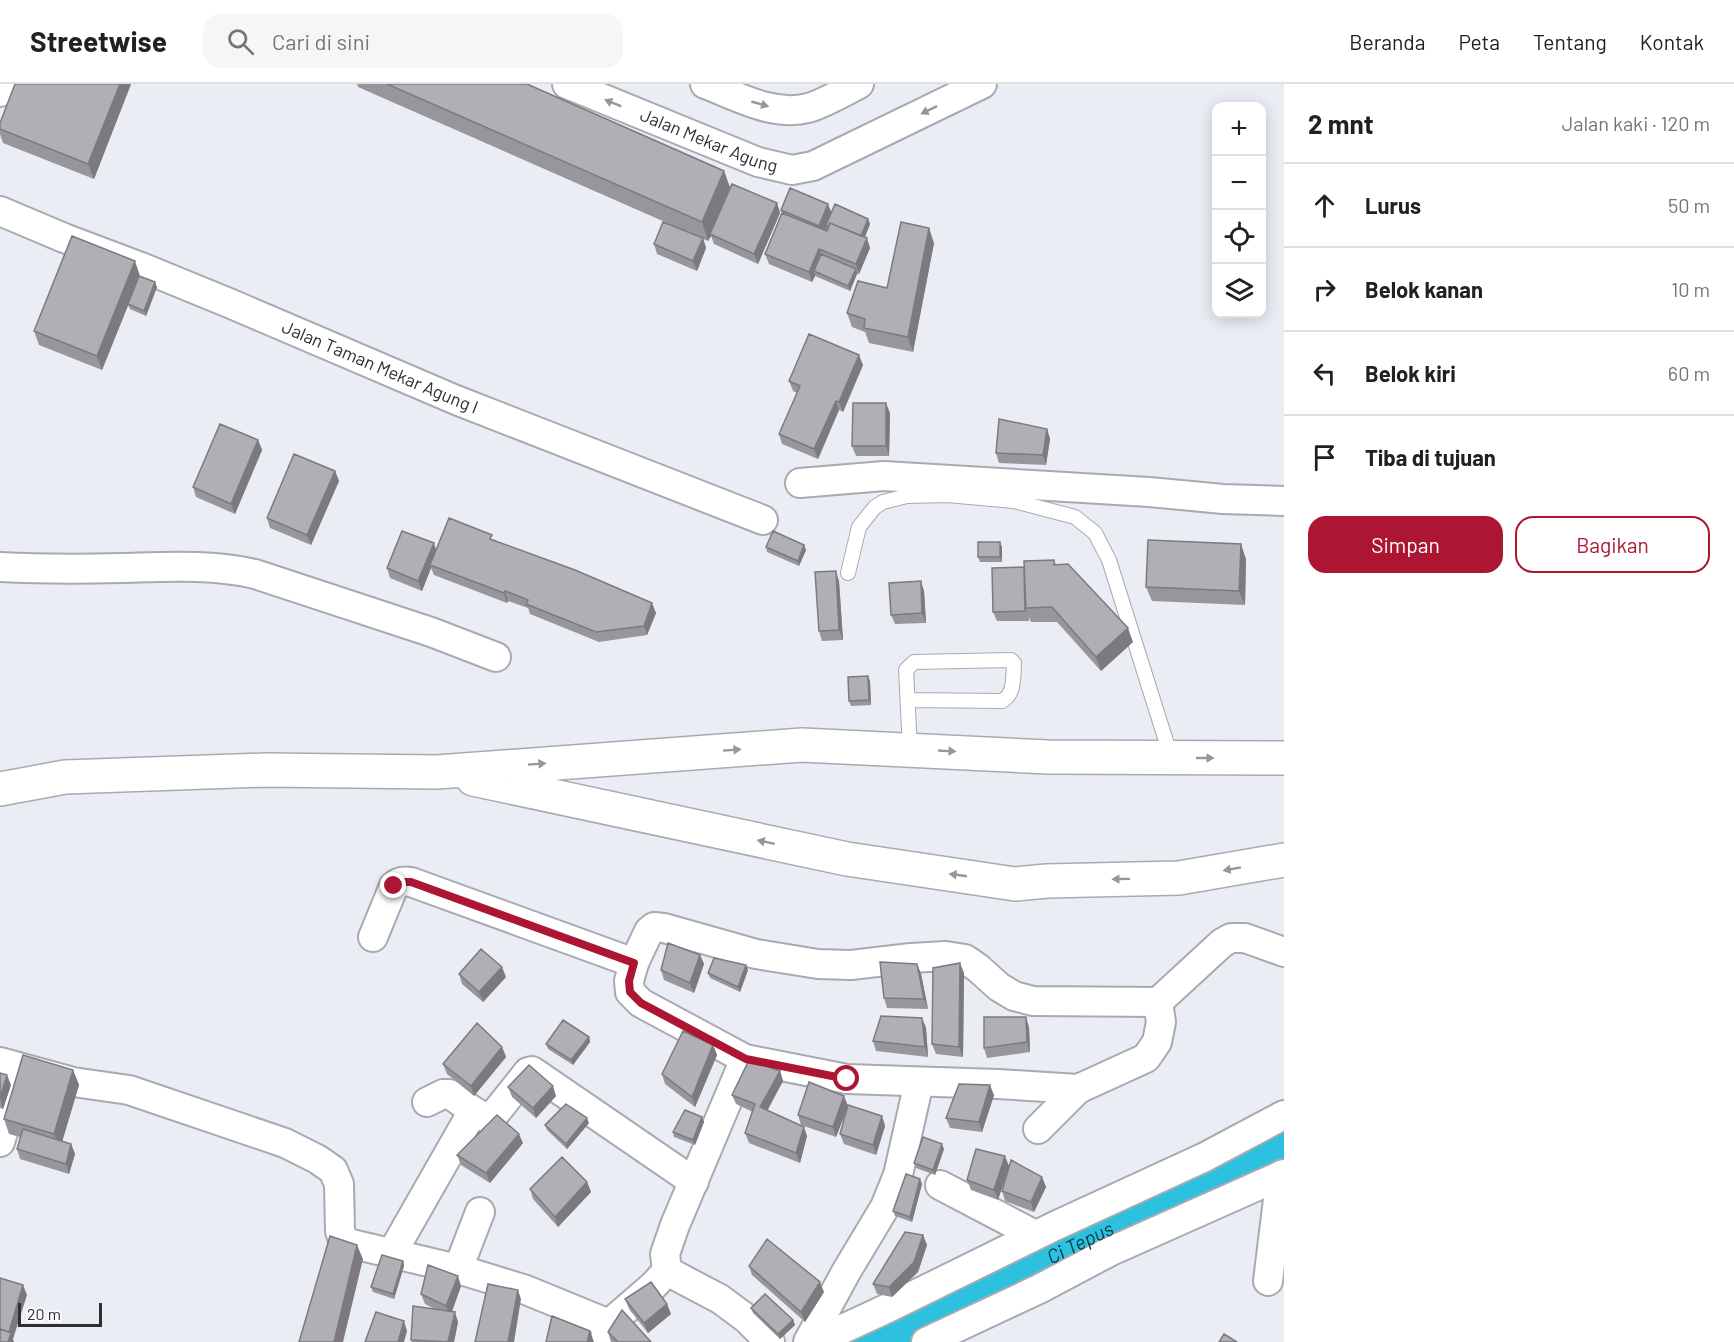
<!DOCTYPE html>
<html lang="id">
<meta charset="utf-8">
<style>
:root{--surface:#fff;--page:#f6f6f6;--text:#202124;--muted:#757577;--line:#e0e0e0;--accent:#ac1633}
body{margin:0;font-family:Barlow,sans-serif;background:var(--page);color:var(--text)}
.controls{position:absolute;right:18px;top:18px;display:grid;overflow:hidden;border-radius:12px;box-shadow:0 3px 15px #0003}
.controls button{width:54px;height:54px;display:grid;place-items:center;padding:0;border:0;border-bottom:2px solid var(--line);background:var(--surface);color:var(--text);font:30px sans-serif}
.scale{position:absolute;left:18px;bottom:15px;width:84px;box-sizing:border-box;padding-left:6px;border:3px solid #2e2f32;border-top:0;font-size:16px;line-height:21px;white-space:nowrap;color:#2e2f32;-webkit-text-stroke:4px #fafbfe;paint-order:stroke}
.stop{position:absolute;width:18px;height:18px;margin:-14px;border:4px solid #ac1633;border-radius:50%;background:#fff}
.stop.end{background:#ac1633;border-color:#fff;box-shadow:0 2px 6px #0008}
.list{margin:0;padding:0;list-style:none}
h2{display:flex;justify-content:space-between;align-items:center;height:78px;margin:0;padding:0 24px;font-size:26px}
h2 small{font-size:20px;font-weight:400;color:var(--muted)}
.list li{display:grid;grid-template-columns:39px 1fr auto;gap:18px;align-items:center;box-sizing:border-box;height:84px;padding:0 24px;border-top:2px solid var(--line)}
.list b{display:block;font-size:22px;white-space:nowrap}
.list em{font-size:20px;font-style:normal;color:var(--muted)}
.actions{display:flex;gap:12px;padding:18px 24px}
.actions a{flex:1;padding:14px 0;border:2px solid var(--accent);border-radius:18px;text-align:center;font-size:21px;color:var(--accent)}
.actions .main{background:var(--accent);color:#fff}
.icon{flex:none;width:33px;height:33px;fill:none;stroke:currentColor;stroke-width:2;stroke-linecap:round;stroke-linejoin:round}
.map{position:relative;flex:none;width:1284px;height:1258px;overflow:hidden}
header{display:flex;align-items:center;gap:36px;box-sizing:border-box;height:84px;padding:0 30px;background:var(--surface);border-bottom:2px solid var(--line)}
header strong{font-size:28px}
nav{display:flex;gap:33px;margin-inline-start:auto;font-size:21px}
.search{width:420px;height:54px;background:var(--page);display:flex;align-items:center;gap:15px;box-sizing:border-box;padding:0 21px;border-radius:18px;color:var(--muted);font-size:22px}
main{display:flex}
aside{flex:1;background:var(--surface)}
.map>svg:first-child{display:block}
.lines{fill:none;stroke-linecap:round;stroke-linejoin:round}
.river{stroke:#2dc1df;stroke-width:51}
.service-casing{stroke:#a8aab2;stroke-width:16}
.minor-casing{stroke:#a8aab2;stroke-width:32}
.motorway-casing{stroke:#a8aab2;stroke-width:36}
.service{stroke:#fff;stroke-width:14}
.minor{stroke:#fff;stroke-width:28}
.motorway{stroke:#fff;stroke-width:33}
.wall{fill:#98969d}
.shaded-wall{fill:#7c7a7f}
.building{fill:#b1afb6;stroke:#7c7a7f;stroke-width:1.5}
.oneway{fill:#969798}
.route{stroke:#ac1633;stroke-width:8}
.labels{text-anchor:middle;stroke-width:6;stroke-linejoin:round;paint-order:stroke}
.street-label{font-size:18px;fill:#2e2f32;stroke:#fafbfe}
.water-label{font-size:20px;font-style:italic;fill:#00404c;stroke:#fafbfe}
</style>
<header>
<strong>Streetwise</strong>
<div class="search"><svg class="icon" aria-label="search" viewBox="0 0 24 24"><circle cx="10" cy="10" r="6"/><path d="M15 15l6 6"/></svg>Cari di sini</div>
<nav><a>Beranda</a><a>Peta</a><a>Tentang</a><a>Kontak</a></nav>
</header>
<main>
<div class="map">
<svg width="1284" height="1258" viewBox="0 0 1284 1258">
<rect width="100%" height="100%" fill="#ebedf5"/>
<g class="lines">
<path class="river" id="s1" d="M877,1258l407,-199"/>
<defs>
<path id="service" d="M848,489l11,-46 16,-20 8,-5 24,-6 40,-1 67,6 61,16 20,16 14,27 62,197
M908,616l94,1c13,-7 11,-24 12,-38l-3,-3 -97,2 -8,8 4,79"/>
<g id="minor">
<path id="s2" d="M567,0l191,78 34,8 21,-4 169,-82"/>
<path d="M705,0c32,12 68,33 103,24 13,-3 38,-17 51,-24"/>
<path d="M0,8l3,-8"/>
<path id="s3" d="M0,127l64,27 77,29 88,36 227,97 307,120"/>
<path d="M800,399l84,-7 265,16 74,7 61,2"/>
<path d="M0,483c40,2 80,2 121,1 44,-1 90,-4 134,6l176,58 65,25"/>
<path d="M373,853l21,-51c6,-5 10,-5 17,-4l223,81 15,-32 5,-4 10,1 92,26 62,10 33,1 60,-7 35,-2 19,3 13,9 21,19 15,9 19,5 125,1 64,-59 9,-5h14l39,14"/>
<path d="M634,879l-5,18 1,11 11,11 104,56 102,20 151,5 80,5 68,-31 11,-16 4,-20 -3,-20"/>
<path d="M0,978l73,20 56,8 156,53 32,16 16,11 6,14 1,47 2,6 6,6 110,26 68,21 83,34 -5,18"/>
<path d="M473,1027l15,8 5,-3 35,-44 4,-1 162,111"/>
<path d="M1038,1045l40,-40"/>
<path d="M0,1058l17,-55"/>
<path d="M940,1101l95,50"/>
<path d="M392,1169l81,-142 -23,-17h-7l-16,8"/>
<path d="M458,1185l22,-57"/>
<path d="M667,1187l-2,-17 10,-29 70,-166"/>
<path d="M1268,1197l13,-106"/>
<path d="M609,1240l45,-39 13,-14 53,28 27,20 23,23"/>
<path d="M808,1258l38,-70 39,-65 13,-32 21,-93"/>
<path d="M815,1258l73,-34 167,-82 150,-69 79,-42"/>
<path d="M926,1258l113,-53 70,-37 175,-78"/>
</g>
<path id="motorway" d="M473,695l374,80 168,25 32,-3 132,-3 105,-18
M0,705l65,-12 201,-7 171,2 365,-27 246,12 236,1"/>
</defs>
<use href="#service" class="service-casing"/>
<use href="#minor" class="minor-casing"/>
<use href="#motorway" class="motorway-casing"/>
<use href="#service" class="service"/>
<use href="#minor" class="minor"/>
<use href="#motorway" class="motorway"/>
</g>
<path class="wall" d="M131,0l-37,95 -91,-36 -3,-9v-11z
M357,0h170l197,87 6,17 47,15 3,10 -22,51 -44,-20 -3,-8 -3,5 -5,-2 3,9 -9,23 -40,-17 -3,-10 36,-11 -332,-146z
M781,126l50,2 37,7 2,5 -5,13 5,11 -11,26h-2l-7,17 -35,-15 -3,6 -43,-18 -4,-10 17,-41z
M934,159l-21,109 -44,-9 -4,-11 -13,-5 -5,-14 40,-25z
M140,192l17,11 -11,29 -16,-7 -2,-4 -26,65 -63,-25 -5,-14z
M863,281l-20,47 -4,-2 -21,49 -36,-15 -3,-10 18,-41 -4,-2 -4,-10z
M890,329l-1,43h-33l-4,-10z
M1047,345l3,10 -4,26 -47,-2 -3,-10z
M258,356l4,10 -27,64 -39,-17 -3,-10z
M335,387l4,10 -28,64 -41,-17 -3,-10z
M494,456l162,73 -9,22 -48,7 -69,-28 -2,-6 -20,-7 -1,2 -73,-28 -3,-7 -9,23 -32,-13 -3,-10 49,-18z
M804,461l2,5 -7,16 -32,-14 -1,-5z
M1002,463v15h-22l-2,-5z
M1246,475l-1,46 -93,-4 -6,-14z
M1054,476l2,5 77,77 -32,29 -44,-49h-26l-2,-5v4h-32l-4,-9 31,-45z
M839,497l4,59 -21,1 -3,-10z
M924,507l2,32 -31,1 -4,-9z
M868,592l2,5 1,24 -20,1 -2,-5z
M700,871l4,9 -10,29 -30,-13 -3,-10z
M917,880l4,10 7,35 -41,-1 -3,-10z
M748,886l-8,22 -30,-14 -2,-5z
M964,889l-1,84 -27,-3 -4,-10z
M459,890l47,3 -23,25 -21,-18z
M922,934l4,10 2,29 -52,-6 -3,-10z
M1029,943l1,25 -43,6 -3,-10z
M589,953l1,5 -17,23 -25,-16 -2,-5z
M713,961l4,10 -22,52 -30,-23 -3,-10z
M502,963l4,10 -32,39 -27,-22 -4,-10z
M73,986l6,15 -17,56 9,3 4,10 -6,20 -49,-15 -3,-10 3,-12 -11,-3 -5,-15z
M780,987l3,10 -16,29 40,26 -7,27 -51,-20 -4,-10 8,-21 -17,-8 -4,-9z
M0,989l11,12 -8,24 -3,-1z
M508,1003l48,9 -20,22 -24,-21z
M994,1011l-12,37 -32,-4 -4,-10z
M848,1022l34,10 3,10 -9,29 -32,-11 -4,-10 8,-27 -12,30 -35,-12 -3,-10z
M702,1033l2,5 -9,23 -21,-8 -1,-5z
M589,1039l-22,26 -20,-19 -2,-5z
M523,1059l-33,40 -29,-18 -4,-10z
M944,1065l-9,26 -19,-7 -2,-5z
M1009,1082l-11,34 -27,-10 -4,-10z
M1042,1093l4,10 -12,25 -29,-11 -3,-10z
M587,1098l4,10 -33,35 -25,-28 -3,-10z
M922,1100l-10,38 -17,-6 -2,-5z
M923,1151l4,10 -9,27 -26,25 -15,-3 -4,-10z
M403,1177l1,5 -10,33 -21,-7 -2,-5z
M749,1182l75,26 -19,30 -53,-47z
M461,1202l-9,26 6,10 -4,20h-42l-1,-2 24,-31 -10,-5 -4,-10z
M625,1215l46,15 -23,19 -19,-24z
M751,1224l42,12 2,5 -15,14 -27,-26z
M608,1248l43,10h-40z"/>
<path class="shaded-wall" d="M120,0h11l-37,95 -6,-15z
M724,87l7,19 -21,44 1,2 -3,5 -6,-19z
M777,119l3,10 -22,51 -4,-10z
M828,120l4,10 -6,11 1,1 -4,10 -4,-10z
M868,135l2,5 -8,20 -2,-5z
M929,144l5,15 -21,109 -5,-15z
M703,154l3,10 -9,23 -4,-10z
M867,154l3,10 -11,26 -3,-10z
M819,165l3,10 -8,12 1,5 -3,6 -3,-10z
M135,177l5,15 -38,94 -5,-14z
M856,185l1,5 -7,17 -2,-5z
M155,198l2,5 -11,29 -2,-5z
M859,271l4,10 -20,47 -4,-10z
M836,317l3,9 -21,49 -4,-10z
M886,319l4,10 -1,43 -3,-10z
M1047,345l3,10 -4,26 -3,-10z
M258,356l4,10 -27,64 -4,-10z
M335,387l4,10 -28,64 -4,-10z
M1000,458l2,5v15l-2,-5z
M434,459l3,10 -7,12 1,3 -9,23 -4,-10z
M1241,460l5,15 -1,46 -6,-14z
M804,461l2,5 -7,16 -1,-5z
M836,487l3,10 4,59 -4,-10z
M921,497l3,10 2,32 -4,-10z
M505,507l3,10 -1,2 -3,-10z
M652,519l4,10 -9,22 -3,-9z
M1128,544l5,14 -32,29 -5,-14z
M868,592l2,5 1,24 -2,-5z
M700,871l4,9 -10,29 -4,-10z
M960,879l4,10 -1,84 -4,-10z
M917,880l4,10 7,35 -4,-10z
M746,881l2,5 -8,22 -2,-5z
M502,883l4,10 -23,25 -4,-10z
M1026,933l3,10 1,25 -3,-10z
M922,934l4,10 2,29 -3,-10z
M589,953l1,5 -17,23 -2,-5z
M713,961l4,10 -22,52 -3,-10z
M502,963l4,10 -32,39 -3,-10z
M73,986l6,15 -19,64 -6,-15z
M780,987l3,10 -19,36 -4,-10z
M7,991l4,10 -8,24 -3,-11z
M990,1001l4,10 -12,37 -3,-10z
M553,1002l3,10 -20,22 -3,-10z
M844,1012l4,10 -12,31 -3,-10z
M882,1032l3,10 -9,29 -3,-10z
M702,1033l2,5 -9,23 -2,-5z
M587,1034l2,5 -22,26 -1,-5z
M804,1043l3,9 -7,27 -4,-10z
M519,1050l4,9 -33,40 -4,-10z
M71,1060l4,10 -6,20 -3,-10z
M942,1060l2,5 -9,26 -2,-5z
M1005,1072l4,10 -11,34 -4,-10z
M1042,1093l4,10 -12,25 -3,-10z
M920,1095l2,5 -10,38 -2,-5z
M587,1098l4,10 -33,35 -3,-10z
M923,1151l4,10 -9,27 -26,25 -3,-10z
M357,1161l6,14 -20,83h-9z
M403,1177l1,5 -10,33 -1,-5z
M458,1192l3,10 -11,30 -4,-10z
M820,1198l4,10 -19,30 -4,-10z
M23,1201l4,10 -14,44 1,3h-6l1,-9z
M518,1206l3,9 -7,43h-6z
M667,1220l4,10 -23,19 -4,-10z
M455,1228l3,10 -4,20h-6z
M793,1236l2,5 -15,14 -2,-5z
M404,1237l3,10 -3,11h-6z
M590,1247l4,11h-7z"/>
<path class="building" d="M15,0h105l-32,80 -88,-35v-6z
M387,0h140l197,87 -22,51z
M732,100l45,19 -23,51 -44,-20z
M790,104l38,16 -9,22 -38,-16z
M835,120l33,15 -7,17 -31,-13 -1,3 -3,-1z
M782,129l45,18 3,-8 37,15 -11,26 -37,-15 -10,23 -44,-18z
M663,138l40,16 -10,23 -39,-17z
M901,138l28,6 -21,109 -44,-9 1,-9 -18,-6 11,-32 29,7z
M72,152l63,25 -38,95 -63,-25z
M821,170l35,15 -8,17 -34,-15z
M139,192l16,6 -11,29 -16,-7z
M809,250l50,21 -20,47 -3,-1 -22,48 -35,-15 21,-48 -11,-5z
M853,319h33v43h-34z
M999,335l48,10 -4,26 -47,-2z
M220,340l38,16 -27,64 -38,-17z
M294,370l41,17 -28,64 -40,-17z
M449,434l43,17 -2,4 85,31 77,33 -8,23 -48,6 -70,-28 2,-4 -23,-9 -1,2 -74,-28z
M402,447l32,12 -16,38 -31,-13z
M773,447l31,14 -6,16 -32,-14z
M1148,456l93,4 -2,47 -93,-4z
M978,458h22v15h-22z
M1054,476v5l14,-1 60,64 -32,29 -44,-50 -26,1 -2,-47z
M1024,483l1,44 -32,1 -1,-44z
M836,487l3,59 -20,1 -4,-59z
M921,497l1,32 -31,2 -2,-32z
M868,592l1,24 -20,1 -1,-24z
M668,859l32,12 -10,28 -29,-13z
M481,865l21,18 -23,25 -20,-18z
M714,874l32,7 -8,22 -30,-14z
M880,878l37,2 7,35 -40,-1z
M960,879l-1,84 -27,-3 1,-76z
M881,932l41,2 3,29 -52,-6z
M984,933h42l1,25 -43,6z
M563,936l26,17 -18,23 -25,-16z
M477,939l25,24 -31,39 -28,-22z
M683,947l30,14 -21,52 -30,-23z
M23,971l50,15 -19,64 -50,-15z
M749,976l31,11 -20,36 44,20 -8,26 -51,-20 10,-29 -23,-9z
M529,981l24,21 -20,22 -25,-21z
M0,989l7,2 -7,23z
M809,998l35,14 -11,31 -35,-12z
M959,1000l31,1 -11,37 -33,-4z
M566,1020l21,14 -21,26 -21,-19z
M848,1021l34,11 -9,29 -33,-11z
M685,1026l17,7 -9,23 -20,-8z
M497,1031l22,19 -33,39 -29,-18z
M23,1045l48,15 -5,20 -49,-15z
M923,1053l19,7 -9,26 -19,-7z
M976,1065l29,7 -11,34 -27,-10z
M562,1073l25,25 -32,35 -25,-28z
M1011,1076l31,17 -11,25 -29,-11z
M906,1090l14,5 -10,38 -17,-6z
M905,1148l18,3 -9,27 -25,25 -16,-3z
M330,1152l27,9 -23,97h-35z
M767,1155l53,43 -19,30 -52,-46z
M382,1171l21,6 -10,33 -22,-7z
M428,1181l30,11 -12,30 -25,-12z
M0,1194l23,7 -14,47 -9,-3z
M651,1198l16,22 -23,19 -19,-24z
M488,1200l30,6 -10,52h-33z
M765,1210l28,26 -15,14 -27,-26z
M413,1222l42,6 -7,30 -37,-2z
M622,1226l29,32h-33l-10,-10z
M376,1228l28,9 -6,21h-33z
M552,1232l38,15 -3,11h-41z
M0,1245l11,4 -3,9h-8z
M1224,1250l13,8h-18z"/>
<defs><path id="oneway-solid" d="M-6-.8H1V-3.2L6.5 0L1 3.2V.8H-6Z" transform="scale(1.5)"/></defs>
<g class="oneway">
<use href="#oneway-solid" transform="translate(613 19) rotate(-158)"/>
<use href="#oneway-solid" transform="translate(760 20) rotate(16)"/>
<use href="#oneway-solid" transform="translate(929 26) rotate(154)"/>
<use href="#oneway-solid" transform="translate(732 666) rotate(-4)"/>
<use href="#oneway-solid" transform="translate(947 667) rotate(3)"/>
<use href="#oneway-solid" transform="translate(1205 674)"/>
<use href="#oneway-solid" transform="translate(537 680) rotate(-4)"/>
<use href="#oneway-solid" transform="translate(766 758) rotate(-168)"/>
<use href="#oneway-solid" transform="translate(1232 785) rotate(170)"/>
<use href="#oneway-solid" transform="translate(958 791) rotate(-172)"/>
<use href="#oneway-solid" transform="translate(1121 795) rotate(179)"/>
</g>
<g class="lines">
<path class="route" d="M394,802l4,-4h13l223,81 -5,18 1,11 11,11 105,56 101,20"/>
</g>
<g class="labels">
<g class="street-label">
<text dy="6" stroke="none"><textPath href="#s2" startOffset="153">Jalan Mekar Agung</textPath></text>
<text dy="6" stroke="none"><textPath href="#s3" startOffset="411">Jalan Taman Mekar Agung I</textPath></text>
</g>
<g class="water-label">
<text dy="7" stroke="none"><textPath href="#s1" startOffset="226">Ci Tepus</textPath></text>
</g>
</g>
</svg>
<div class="controls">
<button>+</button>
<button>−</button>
<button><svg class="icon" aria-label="locate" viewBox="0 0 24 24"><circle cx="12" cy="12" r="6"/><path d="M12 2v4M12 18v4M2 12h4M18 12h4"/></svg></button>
<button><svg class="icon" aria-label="layers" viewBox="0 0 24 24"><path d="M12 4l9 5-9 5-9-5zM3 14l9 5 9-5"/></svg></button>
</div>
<div class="scale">20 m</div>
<div class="stop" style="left:847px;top:995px"></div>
<div class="stop end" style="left:394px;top:802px"></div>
</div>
<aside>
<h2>2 mnt<small>Jalan kaki · 120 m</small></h2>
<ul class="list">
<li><svg class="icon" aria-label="ahead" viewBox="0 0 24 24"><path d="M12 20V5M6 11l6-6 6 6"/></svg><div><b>Lurus</b></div><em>50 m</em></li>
<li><svg class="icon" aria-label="right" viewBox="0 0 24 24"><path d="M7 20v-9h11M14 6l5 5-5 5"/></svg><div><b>Belok kanan</b></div><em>10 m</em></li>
<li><svg class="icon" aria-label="left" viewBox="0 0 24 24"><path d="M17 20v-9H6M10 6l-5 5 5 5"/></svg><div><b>Belok kiri</b></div><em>60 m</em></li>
<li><svg class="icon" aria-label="arrive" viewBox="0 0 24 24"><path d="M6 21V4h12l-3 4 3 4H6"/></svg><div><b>Tiba di tujuan</b></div></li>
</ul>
<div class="actions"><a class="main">Simpan</a><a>Bagikan</a></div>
</aside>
</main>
